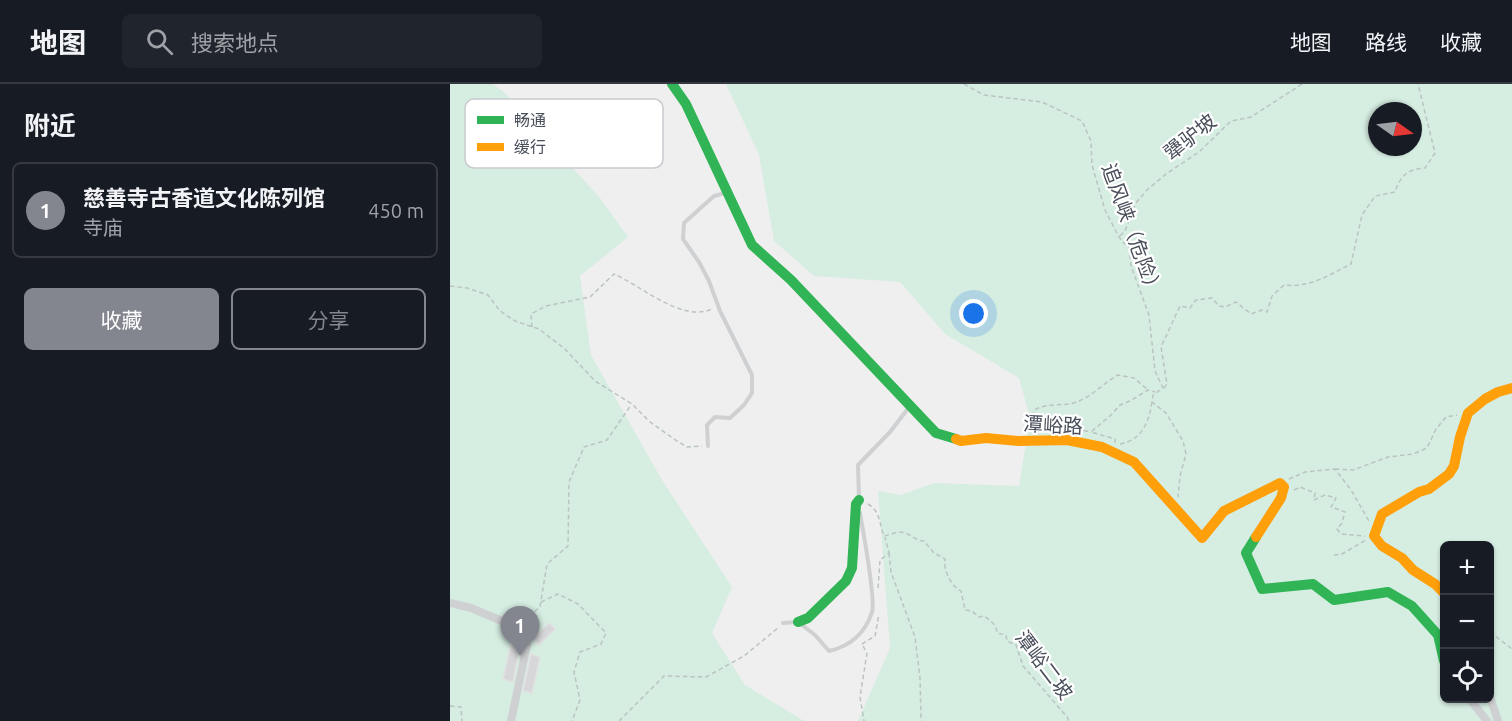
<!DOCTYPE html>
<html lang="zh">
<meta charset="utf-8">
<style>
:root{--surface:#171b24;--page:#20242c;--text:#f1f3f6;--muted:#9ea1a6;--line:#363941;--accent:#83868e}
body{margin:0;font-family:Ubuntu,"Noto Sans SC",sans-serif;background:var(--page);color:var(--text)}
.controls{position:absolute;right:18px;bottom:18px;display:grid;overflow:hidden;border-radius:9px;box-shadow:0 2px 4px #0004}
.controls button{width:54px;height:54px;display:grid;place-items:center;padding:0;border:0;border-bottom:2px solid var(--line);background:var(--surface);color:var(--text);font:30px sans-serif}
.compass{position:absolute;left:918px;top:18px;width:54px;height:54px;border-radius:50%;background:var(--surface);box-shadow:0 2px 4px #0004;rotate:104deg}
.you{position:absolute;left:524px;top:230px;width:21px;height:21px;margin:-15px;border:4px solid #fff;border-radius:50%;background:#1a73e8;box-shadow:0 0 0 9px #1a73e833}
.badge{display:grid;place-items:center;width:39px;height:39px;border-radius:50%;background:var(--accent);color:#fff;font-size:20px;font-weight:700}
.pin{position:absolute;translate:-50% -50px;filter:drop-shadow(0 2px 3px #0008)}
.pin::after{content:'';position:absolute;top:32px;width:21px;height:18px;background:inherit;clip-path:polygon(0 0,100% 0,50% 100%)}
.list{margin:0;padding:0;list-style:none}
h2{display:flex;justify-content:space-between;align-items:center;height:78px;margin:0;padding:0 24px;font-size:26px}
h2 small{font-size:20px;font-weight:400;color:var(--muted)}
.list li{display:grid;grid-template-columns:39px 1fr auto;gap:18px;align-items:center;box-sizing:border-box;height:96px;margin:0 12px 12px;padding:0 12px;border:2px solid var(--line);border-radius:9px}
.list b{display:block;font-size:22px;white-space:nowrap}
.list p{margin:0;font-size:20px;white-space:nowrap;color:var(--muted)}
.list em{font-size:20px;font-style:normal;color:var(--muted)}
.actions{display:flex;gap:12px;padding:18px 24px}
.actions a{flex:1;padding:14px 0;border:2px solid var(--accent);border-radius:9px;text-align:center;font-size:21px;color:var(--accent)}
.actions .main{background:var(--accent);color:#fff}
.icon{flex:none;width:33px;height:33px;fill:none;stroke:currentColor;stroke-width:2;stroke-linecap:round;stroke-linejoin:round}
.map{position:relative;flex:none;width:1062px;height:637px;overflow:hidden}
header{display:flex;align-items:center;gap:36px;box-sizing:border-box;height:84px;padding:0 30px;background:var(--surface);border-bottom:2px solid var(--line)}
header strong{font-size:28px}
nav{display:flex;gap:33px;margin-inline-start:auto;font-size:21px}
.search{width:420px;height:54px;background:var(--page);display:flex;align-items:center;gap:15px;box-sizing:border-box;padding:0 21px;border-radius:9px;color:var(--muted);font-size:22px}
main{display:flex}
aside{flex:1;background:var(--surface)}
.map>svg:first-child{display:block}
.green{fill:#d6ede2;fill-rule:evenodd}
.building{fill:#d7d7d9;stroke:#e1e1e2;stroke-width:1.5}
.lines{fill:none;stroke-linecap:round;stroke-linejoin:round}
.path{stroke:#bac4c3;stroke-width:1.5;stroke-dasharray:4.5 3;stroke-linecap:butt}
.lane{stroke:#ced0d2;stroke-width:4}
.street{stroke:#ced0d2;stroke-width:8}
.fast{stroke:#30b455;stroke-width:10}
.slow{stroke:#ff9f0a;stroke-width:10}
.labels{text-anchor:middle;stroke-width:4.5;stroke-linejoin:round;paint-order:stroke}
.street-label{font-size:20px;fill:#484e5a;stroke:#fff}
.key{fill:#fff;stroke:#c8cace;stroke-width:1.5}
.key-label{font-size:16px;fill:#484e5a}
</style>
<header>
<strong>地图</strong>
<div class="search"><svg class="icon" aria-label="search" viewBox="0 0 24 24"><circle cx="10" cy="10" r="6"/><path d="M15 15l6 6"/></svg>搜索地点</div>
<nav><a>地图</a><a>路线</a><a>收藏</a></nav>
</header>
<main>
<aside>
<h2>附近<small></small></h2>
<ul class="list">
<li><span class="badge">1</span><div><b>慈善寺古香道文化陈列馆</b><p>寺庙</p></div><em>450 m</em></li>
</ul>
<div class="actions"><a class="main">收藏</a><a>分享</a></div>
</aside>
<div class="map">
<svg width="1062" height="637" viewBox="0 0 1062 637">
<rect width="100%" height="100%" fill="#f0efef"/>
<path class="green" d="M0,0h43l12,9 95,105 28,39 -48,39 11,79 71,125 70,107 -20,46 33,52 59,36h-354z
M276,0h786v637h-654l32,-73 -12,-157 23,4 33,-12 85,3 11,-68 -11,-40 -74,-44 -45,-52 -86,-6 -40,-35 -15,-86zM927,27h36v36h-36zM994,462h46v152h-46z"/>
<path class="building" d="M99,539l6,6 -16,16 -6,-6z
M61,560l9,2 -7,36 -10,-3z
M81,570l9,3 -8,36 -9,-2z"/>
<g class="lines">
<path class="path" d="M514,0l20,11 58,7 40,19 9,20 1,24 13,45 14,27 10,12 2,17 18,49 6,56 8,17 -10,7 -1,7 14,11 17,28 3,13 -6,22 -2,21
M670,152l5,-5 10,-27 12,-14 19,-16 33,-22 32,-31 20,-4 51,-33
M0,202l17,2 21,7 12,16 15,10 24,8 26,20 30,32 37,23 18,18 27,19 10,6 15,-1
M82,243l-1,-13 15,-8 44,-9 24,-23c26,11 68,49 98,35
M714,304l3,-4 -6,-37 19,-41 10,2 6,-8 16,-2 7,8 6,1 11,-5 15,12 11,-4 5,2 5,-16 12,-11c26,3 45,-10 67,-21l11,-49 13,-19 20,-4c5,-16 13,-23 30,-24l10,-15 -17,-69
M580,347l4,-21c15,-8 28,-3 43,-8 15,-6 27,-19 41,-27l16,3 14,12
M628,350l4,-4 8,2
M665,359v-4l-24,-7 20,-17 9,-10 10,-4 18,-11 7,2
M670,360c22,-4 29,-22 32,-42
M885,385l18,1 35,-13 25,-3 14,-6 9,-19 10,-12 11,-2
M839,395l16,-7 30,-3 16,21 18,31
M844,406l6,-3 15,6 -1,7 11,-5 11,3 -5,9 14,5 -3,11 -5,6 4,5 24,2
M418,420c13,8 11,20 16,32 5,-1 11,-4 16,-4 9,0 15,9 24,9l10,12 11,6c-2,11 6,27 16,32l4,19 7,1 7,6 5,-1c6,4 13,9 13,17l9,2 1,6 9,4 7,21 45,52v3
M439,469l2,19 24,65 5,41 1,43
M884,471l8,-1 24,-14
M428,504l2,-28 9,-7 -4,-16
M91,518l17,-8 20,10 28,29 -5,11 -21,8 -6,20 6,28 -8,21
M73,537l17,-14 7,-43 21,-18 1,-64 15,-35 23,-7 24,-35
M1040,548l22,17
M412,560l13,-8 4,-22
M413,562l4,7 -7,44 4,24
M0,622l11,1 1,14
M169,637l45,-45 42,1 38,-21 35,-29"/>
<path class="lane" d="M258,362l-1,-21 8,-8 15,1 14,-13 8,-12v-18l-32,-64 -11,-30 -10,-19 -16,-23 1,-16 30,-27 11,-3
M409,415l-1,-34 32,-33 20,-26
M333,539l15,-1 17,13 14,16c22,-5 36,-17 43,-39 4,-13 -9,-81 -12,-99"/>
<path class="street" d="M0,519l21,5 45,19 11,18 -16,76
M1040,613l8,24
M1019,614l18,23"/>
<path class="fast" d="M222,0l14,20 66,141 39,35 145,153 20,6
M806,453l-10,16 16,36 51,-5 21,16 54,-8 24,14 26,29 6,26
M348,538l10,-4 38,-37 6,-13 4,-64 3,-4"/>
<path class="slow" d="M506,355l5,2 25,-3 33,3 48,-1 35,7 32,15 68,76 22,-27 56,-28 4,4 -3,11 -25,39
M994,509l-9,-9 -22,-14 -11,-12 -20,-12 -8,-10 8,-22 37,-22 10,-3 20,-15 5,-8 6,-29 8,-24 17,-14 13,-7 14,-4"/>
</g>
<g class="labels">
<g class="street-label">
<text transform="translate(740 53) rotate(-39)" y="7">犟驴坡</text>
<text transform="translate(682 146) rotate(70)" y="7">追风峡（危险）</text>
<text transform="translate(603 341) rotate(3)" y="7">潭峪路</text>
<text transform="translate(594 581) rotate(53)" y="7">潭峪二坡</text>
</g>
</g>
<rect x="15" y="15" width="198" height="69" rx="9" class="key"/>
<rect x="27" y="32" width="27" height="8" fill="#30b455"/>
<rect x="27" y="59" width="27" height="8" fill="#ff9f0a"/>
<g class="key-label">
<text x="64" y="42">畅通</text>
<text x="64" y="69">缓行</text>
</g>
</svg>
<div class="controls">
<button>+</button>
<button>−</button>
<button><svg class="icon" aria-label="locate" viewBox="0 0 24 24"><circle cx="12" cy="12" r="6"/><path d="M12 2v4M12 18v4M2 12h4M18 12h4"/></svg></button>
</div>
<svg class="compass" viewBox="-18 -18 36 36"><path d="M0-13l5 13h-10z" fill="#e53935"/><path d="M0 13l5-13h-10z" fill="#9ea1a6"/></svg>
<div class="you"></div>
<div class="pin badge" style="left:70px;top:572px">1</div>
</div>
</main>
